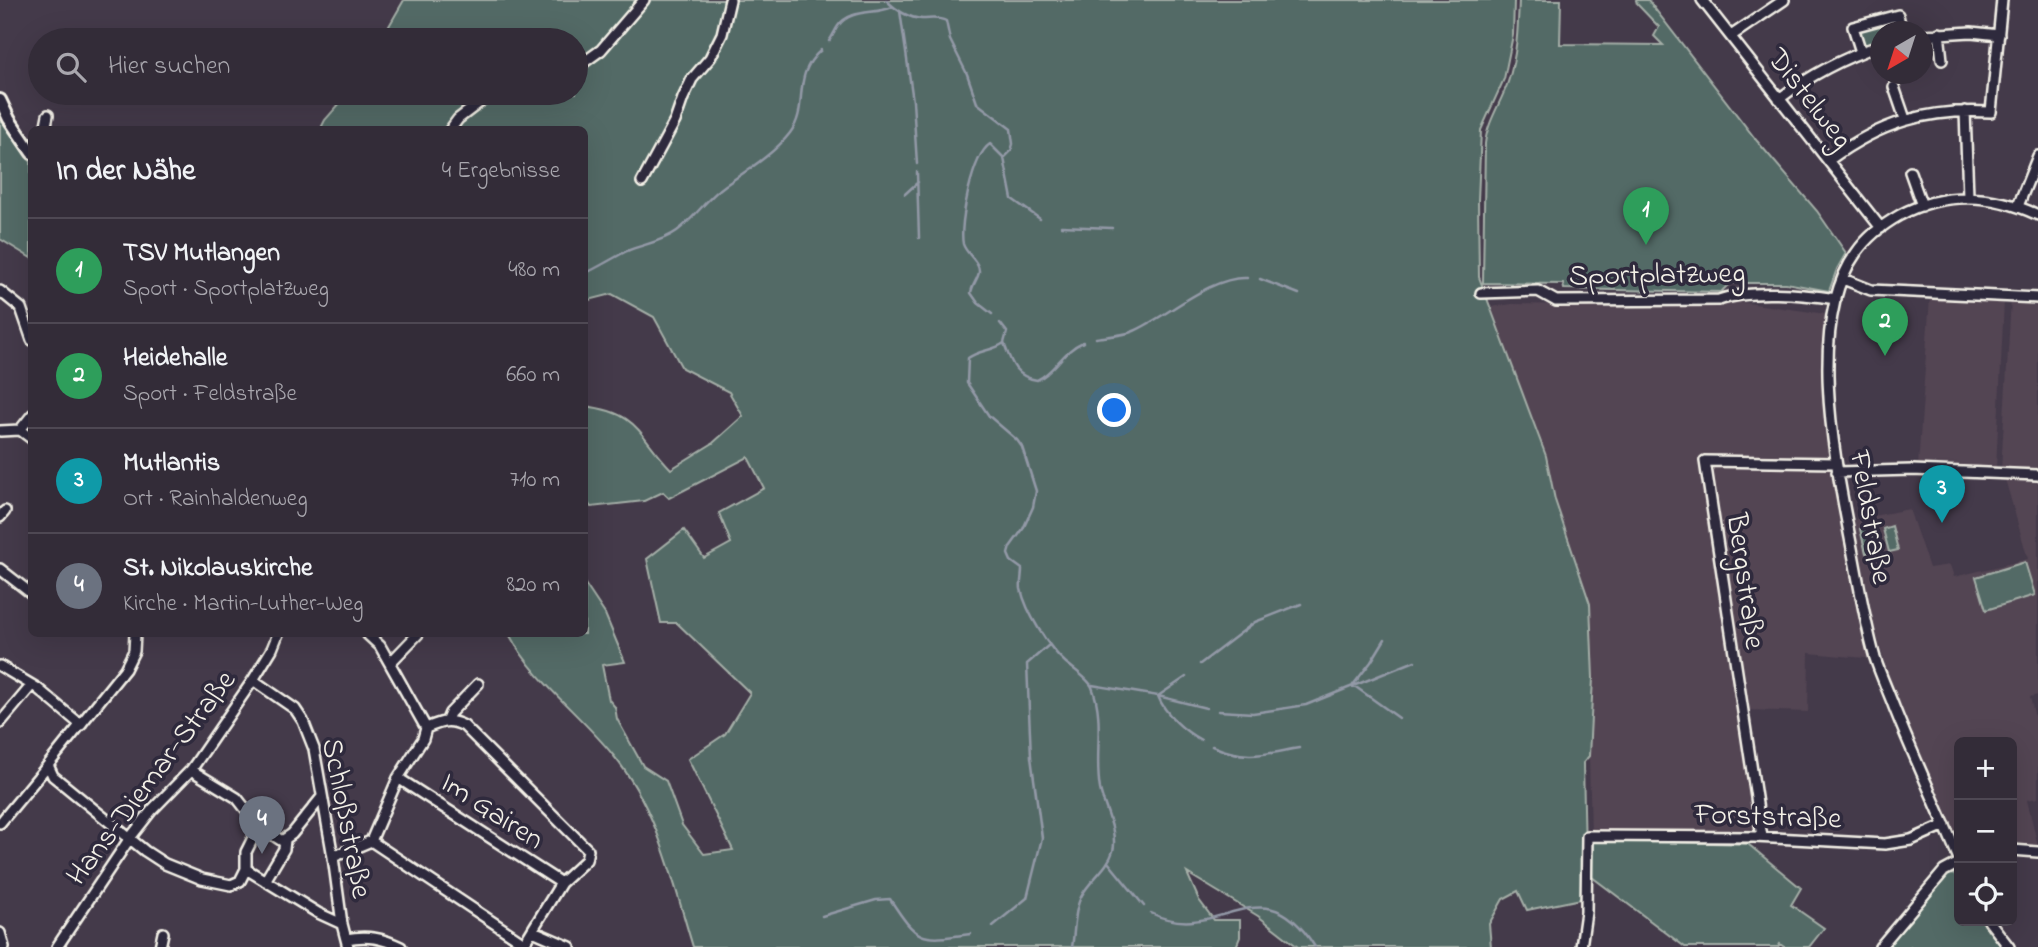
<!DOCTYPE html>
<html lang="de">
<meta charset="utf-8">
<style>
:root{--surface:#332c38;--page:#3e3843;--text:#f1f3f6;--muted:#a9a7ae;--line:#4e4853;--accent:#ffd166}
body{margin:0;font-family:"Indie Flower",sans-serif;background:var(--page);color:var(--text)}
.controls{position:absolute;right:21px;bottom:21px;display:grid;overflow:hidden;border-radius:10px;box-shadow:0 7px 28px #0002}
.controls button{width:63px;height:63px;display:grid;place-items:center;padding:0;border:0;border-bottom:2px solid var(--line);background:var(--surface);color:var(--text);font:35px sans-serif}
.compass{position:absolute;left:1870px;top:21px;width:63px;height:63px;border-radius:50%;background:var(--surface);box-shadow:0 7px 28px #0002;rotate:219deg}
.you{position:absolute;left:1115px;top:411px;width:24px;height:24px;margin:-18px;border:5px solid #fff;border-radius:50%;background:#1a73e8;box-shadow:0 0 0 10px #1a73e833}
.badge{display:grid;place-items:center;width:46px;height:46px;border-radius:50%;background:var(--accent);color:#fff;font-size:23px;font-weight:700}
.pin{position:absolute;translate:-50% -58px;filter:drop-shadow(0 2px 4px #0008)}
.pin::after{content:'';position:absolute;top:37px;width:24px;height:21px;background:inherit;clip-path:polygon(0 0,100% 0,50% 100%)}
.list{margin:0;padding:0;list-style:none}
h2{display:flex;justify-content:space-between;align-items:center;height:91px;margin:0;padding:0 28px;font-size:30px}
h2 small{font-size:23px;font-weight:400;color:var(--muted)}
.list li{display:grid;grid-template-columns:46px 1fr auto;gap:21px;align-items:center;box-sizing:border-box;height:105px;padding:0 28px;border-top:2px solid var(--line)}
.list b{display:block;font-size:26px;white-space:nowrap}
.list p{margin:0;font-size:23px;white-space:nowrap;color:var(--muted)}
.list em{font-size:23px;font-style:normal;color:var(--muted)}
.icon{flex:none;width:38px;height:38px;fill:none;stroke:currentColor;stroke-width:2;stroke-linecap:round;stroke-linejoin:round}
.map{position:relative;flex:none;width:2038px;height:947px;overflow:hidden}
.search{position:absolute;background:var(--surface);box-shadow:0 7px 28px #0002;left:28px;top:28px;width:560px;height:77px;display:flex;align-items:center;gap:18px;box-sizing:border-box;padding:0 24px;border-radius:38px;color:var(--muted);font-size:26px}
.panel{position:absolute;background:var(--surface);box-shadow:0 7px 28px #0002;left:28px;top:126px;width:560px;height:511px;border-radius:10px}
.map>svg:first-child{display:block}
.built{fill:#534553}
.green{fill:#536a66;stroke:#a4aea7;stroke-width:2}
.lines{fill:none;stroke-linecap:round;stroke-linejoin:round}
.stream{stroke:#9399a7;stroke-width:2.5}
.minor-casing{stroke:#f4f1e8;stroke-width:14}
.tertiary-casing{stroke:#f4f1e8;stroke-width:16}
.minor{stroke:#2f2a3d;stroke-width:9}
.tertiary{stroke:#2f2a3d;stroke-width:10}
.labels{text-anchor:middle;stroke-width:7;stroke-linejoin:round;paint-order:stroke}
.street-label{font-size:30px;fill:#f4f1e8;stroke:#2f2a3d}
</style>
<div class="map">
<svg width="2038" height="947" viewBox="0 0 2038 947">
<rect width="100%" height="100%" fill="#443a4a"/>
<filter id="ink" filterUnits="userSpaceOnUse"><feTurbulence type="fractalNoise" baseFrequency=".0143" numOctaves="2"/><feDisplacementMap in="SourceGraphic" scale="14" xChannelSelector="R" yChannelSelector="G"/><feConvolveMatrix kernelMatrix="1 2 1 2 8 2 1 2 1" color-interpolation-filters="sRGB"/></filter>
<g filter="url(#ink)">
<path class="built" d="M1930,297l74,3 -8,169 -78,-3z
M2011,300l27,2v170l-37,-2z
M1740,302l86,12 3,28 4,83 43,234 -67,-6 -1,59 -63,-2 12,123 -166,-1 -2,-76 4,-79 -3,-73 -35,-104 -9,-44 -55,-149 21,-3 122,2z
M2005,479l33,1v215l-8,2 8,33v68l-11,2 11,46 -26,1v-105h-53v104l-65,-151 -29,-100 -12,-75 56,-11 20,59 21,-3 4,12 74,-18z"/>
<path class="green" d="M404,0h1110l-1,35 -9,44 -23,51 -3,70 1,77 67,179 9,44 35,104 3,74 -4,78 -6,7 3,135 -59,12 -9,-19 -15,8 -14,25 2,23h-193l-40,-31 -71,-43 12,27 15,20h26v17l-4,10h-543c-20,-65 -35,-138 -80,-192 -34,-42 -78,-73 -104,-121h75l1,-50 20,30 20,48 -23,3 7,35 6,7 2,12 26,47 23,15 16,44 22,29 29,-4 -45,-91 37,-25 25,-41 -73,-70h-16l-14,-64 37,-29 20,28 27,-15 -12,-30 45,-25 -16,-31 -79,41 -6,-6 -19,9 -53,6 -6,-8v-93c55,7 52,28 86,63l42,-26 30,-27 -14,-24 -47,-24 -28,-51 -42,-23 -27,7 -1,-171h-264l5,-10 24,-27h227v-53h-195z
M1519,0h42l-1,44 103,1 -9,-9 5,-9 -22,-23 -1,-4h12l109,141 60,70 29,42 -9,16 -8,22 -43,-8h-56l-9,9 -157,-3 -1,-5 -80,-1 2,-139c2,-22 16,-41 23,-62 9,-26 10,-54 11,-82z
M1894,18l3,13 -16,1 -1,10 -17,5 -5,-17z
M0,115l18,30 13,17v96l-31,-19z
M1892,526l6,24 -9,2 -6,-23z
M1869,527l7,24 -10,2 -6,-24z
M2025,562l10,33 -49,15 -10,-33z
M1596,840l152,4 53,44 -10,17 33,23 -15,19h-25l-4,-3 -2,3h-93l-97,-73 2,-29z
M1947,874l12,1v46h25l18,26h-115l27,-36z"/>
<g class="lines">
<path class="stream" d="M886,0c10,10 22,18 36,19 9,0 16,-2 24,2l4,19 17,34 10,29 34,26 2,15 -2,7 -7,7 -14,-14c-18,12 -31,80 -27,100 3,10 17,18 16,28 -1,7 -7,13 -8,21l7,10 14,11
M900,11l13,90 4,63
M829,41c4,-5 6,-11 9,-15 13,-18 37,-11 54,-19
M1004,158l8,41 28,20
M917,172l2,66
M905,194l13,-12
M1061,226l51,2
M584,274c15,-7 29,-16 43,-23 17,-7 35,-9 50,-20 17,-12 29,-32 46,-44 23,-16 50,-32 67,-54 20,-26 0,-56 31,-83
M1260,279l39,15
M1000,323l7,9 -3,11c-11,8 -25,7 -36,15l-1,25 22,33 28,24 5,7 14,44 -3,16 -10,22 -13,18 -2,7 3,7 11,8c0,7 -2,14 -1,20 5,23 27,58 44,73 8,7 23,16 27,25 13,33 2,68 8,102 4,19 18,42 13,62 -5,17 -23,29 -31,44 -8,14 -7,36 -10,52
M1096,338c12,-2 26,-2 38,-7 33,-14 76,-55 113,-53
M1004,343c7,19 11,34 33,37 19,-9 24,-28 46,-38
M1385,639l-14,23 -18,23 46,33
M1200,664l55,-42 46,-18
M1186,677l-28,19c7,18 26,35 43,44
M1092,685l66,11 48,12
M1218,711l35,2 53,-8 109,-44
M1212,746c35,15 52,8 87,2
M1108,862l36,44
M1151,913c68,34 111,-52 164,34
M822,916l54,-16 14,-1c28,43 30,42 81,35
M993,926l34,-28 15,-60 -11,-81 -4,-93 22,-19"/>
<defs>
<path id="minor" d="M1702,0l179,228
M1939,33l3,27
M1923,35l48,-3 28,3
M1731,36l53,-36
M1861,52l-8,-25 45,-12 4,17
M576,68l25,-18 43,-50
M1894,87l11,32
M1779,99c31,-24 64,-41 102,-54
M1965,111l3,86
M45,130l3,-15
M450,130l8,-11 34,-26
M1829,160c51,-37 98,-52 162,-48l11,-112
M1910,172l12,34
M642,182l33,-61 8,-23 9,-19 18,-21 12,-24 8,-34
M2018,206l20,-50
M1843,279l28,11 167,8
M0,291l21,17 11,32
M1481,293l57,-2 18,10 163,-1c30,-11 85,-6 117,-1
M20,430l12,-15
M0,431l20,-1 12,9
M1837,472l75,-2 126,5
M0,517l5,-6
M0,569l32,25
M135,634l-1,17 -9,18 -77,96 5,11 92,75 20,13 37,15 29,6 9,-4 6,-12v-17l13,-26
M390,663l28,-29
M0,666l37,22 44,37
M253,680l42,29 8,12 11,28 19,108 9,67 6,23
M447,720l3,-7 28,-29
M0,723l32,-38
M426,728c15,-6 23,-10 38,-2l124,124 -2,10 -25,23 -39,64
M191,770l46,28 22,28 23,15 10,-7 29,-36
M398,778l163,105
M0,823l48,-58
M1762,837l-57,-376 131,2
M371,841l153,102
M2012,850l26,2
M333,857l38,-16 27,-63 25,-39 3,-11 -46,-82 -13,-12
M1959,859c-21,-51 -45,-101 -65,-152 -6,-16 -14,-33 -19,-49 -11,-39 -17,-80 -25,-120 -15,-79 -44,-215 6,-285 11,-16 28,-29 44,-38 45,-24 93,-21 138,0
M246,869l72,44 24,11
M265,881l19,-32 1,-9
M1989,921l20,26
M533,931l37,16
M0,933l4,14
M346,939c22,-4 36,-1 55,8
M57,947l73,-109 22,-28 39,-40 62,-90 19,-31 6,-15
M160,947l3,-14
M1581,947l5,-35 1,-76 167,1 131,7 26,-4 34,-15
M1880,947l64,-76 15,-8"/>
<path id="tertiary" d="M0,100l9,19 23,34"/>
</defs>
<use href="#minor" class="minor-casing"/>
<use href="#tertiary" class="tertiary-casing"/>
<use href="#minor" class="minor"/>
<use href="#tertiary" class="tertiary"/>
</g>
</g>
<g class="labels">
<g class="street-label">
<text transform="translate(1811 98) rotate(52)" y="10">Distelweg</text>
<text transform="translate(1657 273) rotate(-1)" y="10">Sportplatzweg</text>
<text transform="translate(1872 517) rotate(80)" y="10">Feldstraße</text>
<text transform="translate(1747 581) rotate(82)" y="10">Bergstraße</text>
<text transform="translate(150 777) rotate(-53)" y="10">Hans-Diemar-Straße</text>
<text transform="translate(493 810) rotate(33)" y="10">Im Gairen</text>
<text transform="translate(1768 815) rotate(2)" y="10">Forststraße</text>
<text transform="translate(348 818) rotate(79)" y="10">Schloßstraße</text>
</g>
</g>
</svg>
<div class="controls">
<button>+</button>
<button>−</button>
<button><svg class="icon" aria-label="locate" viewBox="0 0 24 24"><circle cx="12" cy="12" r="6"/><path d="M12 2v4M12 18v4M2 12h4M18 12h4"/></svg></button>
</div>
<svg class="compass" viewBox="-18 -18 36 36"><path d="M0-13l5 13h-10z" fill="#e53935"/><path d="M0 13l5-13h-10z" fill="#a9a7ae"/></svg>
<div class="you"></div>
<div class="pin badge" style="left:1646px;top:245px;background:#2e9e5b">1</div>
<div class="pin badge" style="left:1885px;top:356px;background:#2e9e5b">2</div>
<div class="pin badge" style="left:1942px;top:523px;background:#0f9aa8">3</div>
<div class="pin badge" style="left:262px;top:854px;background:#6b7280">4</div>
<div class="search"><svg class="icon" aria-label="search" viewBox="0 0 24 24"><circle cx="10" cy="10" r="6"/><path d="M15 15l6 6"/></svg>Hier suchen</div>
<section class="panel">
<h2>In der Nähe<small>4 Ergebnisse</small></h2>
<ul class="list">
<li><span class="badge" style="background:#2e9e5b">1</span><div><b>TSV Mutlangen</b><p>Sport · Sportplatzweg</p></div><em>480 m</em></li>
<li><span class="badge" style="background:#2e9e5b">2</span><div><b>Heidehalle</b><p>Sport · Feldstraße</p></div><em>660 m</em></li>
<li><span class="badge" style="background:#0f9aa8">3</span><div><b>Mutlantis</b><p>Ort · Rainhaldenweg</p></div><em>710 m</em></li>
<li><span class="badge" style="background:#6b7280">4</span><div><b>St. Nikolauskirche</b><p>Kirche · Martin-Luther-Weg</p></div><em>820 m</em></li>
</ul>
</section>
</div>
